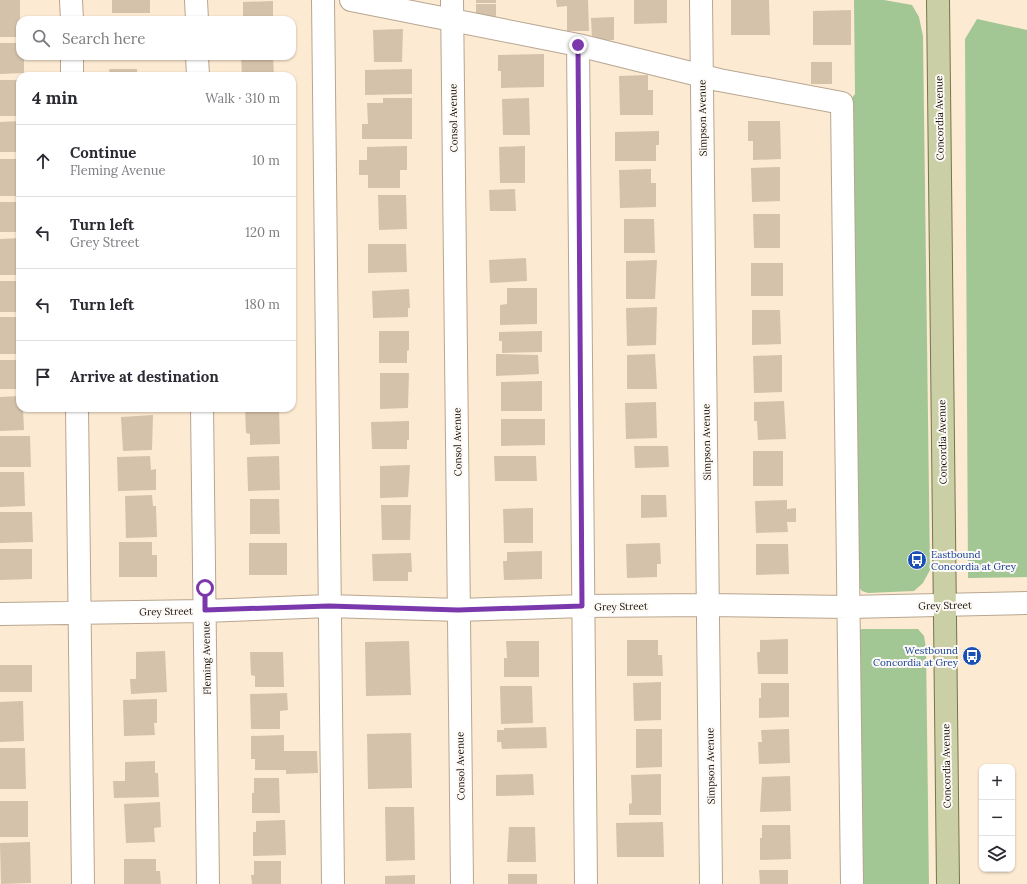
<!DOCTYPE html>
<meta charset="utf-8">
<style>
:root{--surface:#fff;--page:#f7f7f7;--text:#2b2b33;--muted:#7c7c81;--line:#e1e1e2}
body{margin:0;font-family:Lora,serif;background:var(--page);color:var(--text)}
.controls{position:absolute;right:12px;bottom:12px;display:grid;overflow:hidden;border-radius:8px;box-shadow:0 1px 3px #0004}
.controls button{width:36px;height:36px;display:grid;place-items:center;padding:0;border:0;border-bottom:1px solid var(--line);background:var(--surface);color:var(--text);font:20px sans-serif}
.stop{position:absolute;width:12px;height:12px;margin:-9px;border:3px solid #7a38ac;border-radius:50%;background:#fff}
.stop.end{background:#7a38ac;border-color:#fff;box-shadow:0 1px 4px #0008}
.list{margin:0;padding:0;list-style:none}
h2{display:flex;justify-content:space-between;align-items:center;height:52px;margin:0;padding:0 16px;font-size:17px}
h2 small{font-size:13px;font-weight:400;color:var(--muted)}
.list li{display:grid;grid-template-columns:26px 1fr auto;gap:12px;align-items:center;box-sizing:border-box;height:72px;padding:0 16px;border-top:1px solid var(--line)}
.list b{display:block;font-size:15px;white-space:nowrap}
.list p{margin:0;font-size:13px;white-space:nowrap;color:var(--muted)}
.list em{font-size:13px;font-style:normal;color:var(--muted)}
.icon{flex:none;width:22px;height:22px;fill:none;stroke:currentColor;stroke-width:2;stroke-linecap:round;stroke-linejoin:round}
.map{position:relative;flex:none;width:1027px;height:884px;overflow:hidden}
.search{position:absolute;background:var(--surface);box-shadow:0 1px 3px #0004;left:16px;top:16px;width:280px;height:44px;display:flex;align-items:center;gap:10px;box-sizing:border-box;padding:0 14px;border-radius:12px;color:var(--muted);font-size:15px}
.panel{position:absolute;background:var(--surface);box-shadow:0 1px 3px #0004;left:16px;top:72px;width:280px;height:340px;border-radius:12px}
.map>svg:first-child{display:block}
.green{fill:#a3c695}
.building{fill:#d5c2ab}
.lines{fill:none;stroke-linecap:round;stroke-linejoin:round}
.minor-casing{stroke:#b8a690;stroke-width:24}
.major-casing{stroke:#747747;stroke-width:24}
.minor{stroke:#fff;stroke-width:22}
.major{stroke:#cacfa6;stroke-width:22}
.route{stroke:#7a38ac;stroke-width:5}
.labels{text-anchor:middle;stroke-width:4;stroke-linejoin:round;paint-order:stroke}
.street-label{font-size:10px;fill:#150f07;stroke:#fdf9f5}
.transit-label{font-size:10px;fill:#164399;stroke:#fdf9f5;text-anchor:start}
</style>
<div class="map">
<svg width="1027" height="884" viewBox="0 0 1027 884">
<rect width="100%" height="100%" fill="#fcead2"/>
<path class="green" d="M854,0h30l28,5 7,12 4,19 7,534 -7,13 -9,8 -46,2 -6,-2 -8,-10 -6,-478 7,-9z
M977,19l50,11v547l-59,1 -3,-539z
M862,629h56l6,7 2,12 3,236h-72l-2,-253z"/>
<path class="building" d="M0,0h20v37h-20z
M112,0h38v13h-38z
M476,0h20v3h-20z
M556,0h32l1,31h-22v-25l-10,1z
M634,0h33v23l-33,1z
M731,0h38l1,35h-39z
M273,1v19h-33l3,-1v-17z
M476,4h20v17l-20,1z
M851,10v35h-38v-34z
M614,17v23h-22l-1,-22z
M403,29l-1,33h-28l-1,-32z
M0,43h20v13h4v17l-24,1z
M544,54v33l-43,1v-17h-3v-16z
M241,56h32l1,20h-32z
M811,62h21v22h-21z
M109,69h28v7h-27z
M412,69v25l-47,1v-25z
M648,75v15h5v25h-33l-1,-39z
M0,80h20v36h-20z
M383,98h29v41h-50v-15h6l-1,-21h16z
M529,98l1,37h-27l-1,-36z
M20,121v31h-20v-30z
M748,121h32l1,38 -28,1v-19h-5z
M659,131v14h-3v16h-41v-29z
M407,146v24h-7v18h-32v-13h-9v-15h8v-13z
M525,146v37h-25l-1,-36z
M0,159h20v37h-20z
M780,167v34l-28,1 -1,-34z
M651,169v14h5v24l-36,1 -1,-38z
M515,189l1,22h-26l-1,-21z
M378,195h28l1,34 -28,1z
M0,202h20v30h-20z
M753,214h27v34h-26z
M624,219h30l1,34h-31z
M20,238v37h-20v-36z
M368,244h38l1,28 -39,1z
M526,258l1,23 -37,2 -1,-23z
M657,260l-2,39h-29v-38z
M751,263h32v33h-32z
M0,281h20v31h-20z
M507,288h30v36l-37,1v-20l7,-1z
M409,289l1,19h-2v9l-35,1 -1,-27z
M657,307l-1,38 -29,1 -1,-38z
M752,310h28l1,34 -29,1z
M0,317h20v37h-20z
M379,331h30v19l-2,1v12h-28z
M542,331v21l-40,1v-12h-3v-9z
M496,354l42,1 1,19 -43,2z
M655,354l2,35h-30v-34z
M782,355v37l-28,1 -1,-37z
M0,360h20v29h-20z
M380,373h29l-1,35 -28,1z
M542,381v30h-41v-29z
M20,396v12h3l1,22 -24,1v-34z
M784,401l2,38 -28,1 -1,-19h-3v-19z
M656,402l1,36 -31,1 -1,-36z
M245,408h34l1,36 -30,1v-11l-4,-1z
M153,415l-1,35 -29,1 -2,-34z
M501,419h44v26l-44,1z
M409,421v19h-2v9h-35l-1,-27z
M0,436h30l1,31h-31z
M634,446h34l1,21 -34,1z
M753,451h30v35h-30z
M150,456l1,14 5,-1v21l-38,1 -1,-34z
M279,456l1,34 -32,1 -1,-34z
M494,456h42l1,25h-42z
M410,465l-2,32 -28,1v-32z
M0,472h24l1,34 -25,1z
M152,495l1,11h3l1,31 -31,1 -1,-42z
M641,495h25l1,22 -26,1z
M250,499h29l1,35h-30z
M787,500v9l9,-1v14h-9l1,10 -32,1 -1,-32z
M381,505h30l-1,35h-28z
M533,508v35h-29l-1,-34z
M0,512h32l1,30 -33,1z
M119,542h33v13h5v22h-38z
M249,543h38v32h-38z
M660,543l1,21h-4v13l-30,1 -1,-34z
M756,544h32l1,30 -33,1z
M0,549h32v30l-32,1z
M542,551v28l-38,1 -1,-19h4v-9z
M411,553l1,19h-4v9h-35l-1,-27z
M788,639v35h-30l-1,-22h3v-12z
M627,640h31v15h4l1,21h-36z
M409,641l2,54 -45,1 -1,-54z
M506,641h33v36h-35v-19h3z
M165,651l2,41 -36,2 -1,-15h6v-27z
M250,652h33l1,35h-29v-11l-4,-1z
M0,665h32v27h-32z
M661,682v38l-27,1 -1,-38z
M761,683h28v34l-30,1v-20h2z
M500,686h32l1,37 -32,1z
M287,693l1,17 -8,1v18h-29l-1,-35z
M157,699v24h-3l1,12 -31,1 -1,-36z
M23,701l1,40 -24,1v-40z
M546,727l1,21 -45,1 -1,-7h-4v-12h7v-2z
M636,729h26v38l-26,1z
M789,729l1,34 -31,1 -1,-22h4l-1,-12z
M411,733l1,55 -44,1 -1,-55z
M284,735v16h33l1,22 -32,1v-4h-31v-11h-4v-23z
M0,748h25l1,41h-26z
M155,761v12h3l1,24 -45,1 -1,-17h12v-19z
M533,774l1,21 -38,1v-21z
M661,774v41h-32v-11l3,-1 -1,-28z
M790,776l1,35 -31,1 2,-35z
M254,778h25l1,35h-28v-20h2z
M0,801h28v36h-28z
M160,802l1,25 -7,1 1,14 -29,1 -2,-39z
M385,807h29l1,53 -29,1z
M285,820l1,35 -33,1v-24h3v-11z
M663,822l1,35h-47l-1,-34z
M762,825h28l1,34 -31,1v-22h2z
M509,827h26l1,35h-29z
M30,842l1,41 -30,1 -1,-41z
M124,859h32v12h4l1,13h-37z
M254,861h27v23h-29l-1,-9h3z
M759,870h29v14h-28z
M508,874h29v10h-29z
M415,875v9h-30v-8z"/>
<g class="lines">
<defs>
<path id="minor" d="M71,0l1,20
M196,0l1,20
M323,0l10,884
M351,0l227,45 141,35 123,23 10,781
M452,0l10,884
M701,0l10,884
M578,45l8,839
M72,56v20
M197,56l1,20
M77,408l6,476
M202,408l6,476
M0,614l205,-3 124,-5 130,4 124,-4 124,-1 141,2 179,-4"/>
<path id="major" d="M938,0l10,884"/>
</defs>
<use href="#minor" class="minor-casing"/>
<use href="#major" class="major-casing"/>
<use href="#minor" class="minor"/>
<use href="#major" class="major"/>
</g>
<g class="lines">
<path class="route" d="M205,588v22l124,-4 129,4 124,-4 -4,-561"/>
</g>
<defs>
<symbol id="bus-disc" viewBox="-11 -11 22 22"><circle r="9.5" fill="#1a4fb4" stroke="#fdf9f5"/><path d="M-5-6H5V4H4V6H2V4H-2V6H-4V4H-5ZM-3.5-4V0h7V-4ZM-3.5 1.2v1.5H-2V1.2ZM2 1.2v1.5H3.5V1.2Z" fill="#fff"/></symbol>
</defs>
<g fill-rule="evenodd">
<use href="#bus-disc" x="906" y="549" width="22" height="22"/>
<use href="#bus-disc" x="961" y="645" width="22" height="22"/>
</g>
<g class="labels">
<g class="street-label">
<text transform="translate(453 118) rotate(-91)" y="4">Consol Avenue</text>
<text transform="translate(702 118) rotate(-91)" y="4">Simpson Avenue</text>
<text transform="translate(939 118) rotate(-91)" y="4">Concordia Avenue</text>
<text transform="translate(457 442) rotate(-91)" y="4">Consol Avenue</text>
<text transform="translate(706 442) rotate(-91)" y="4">Simpson Avenue</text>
<text transform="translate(942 442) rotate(-91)" y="4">Concordia Avenue</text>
<text transform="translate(945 605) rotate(-1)" y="4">Grey Street</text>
<text transform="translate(621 606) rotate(-1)" y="4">Grey Street</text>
<text transform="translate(166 611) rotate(-1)" y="4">Grey Street</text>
<text transform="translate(206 658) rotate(-91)" y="4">Fleming Avenue</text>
<text transform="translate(460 766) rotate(-91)" y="4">Consol Avenue</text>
<text transform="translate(710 766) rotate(-91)" y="4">Simpson Avenue</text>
<text transform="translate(946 766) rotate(-91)" y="4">Concordia Avenue</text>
</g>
<g class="transit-label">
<text x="931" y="558">Eastbound<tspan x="931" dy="12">Concordia at Grey</tspan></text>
<text x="958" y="654" text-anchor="end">Westbound<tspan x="958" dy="12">Concordia at Grey</tspan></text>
</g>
</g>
</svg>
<div class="controls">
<button>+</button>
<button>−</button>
<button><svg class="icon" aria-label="layers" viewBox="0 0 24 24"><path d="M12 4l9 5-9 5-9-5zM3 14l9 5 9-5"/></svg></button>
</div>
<div class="stop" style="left:205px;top:588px"></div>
<div class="stop end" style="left:578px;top:45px"></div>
<div class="search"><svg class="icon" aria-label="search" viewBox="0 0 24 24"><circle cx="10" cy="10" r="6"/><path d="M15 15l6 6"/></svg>Search here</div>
<section class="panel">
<h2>4 min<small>Walk · 310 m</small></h2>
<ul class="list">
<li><svg class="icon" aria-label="ahead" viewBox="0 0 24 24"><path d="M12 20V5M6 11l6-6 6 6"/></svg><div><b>Continue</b><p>Fleming Avenue</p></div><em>10 m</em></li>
<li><svg class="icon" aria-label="left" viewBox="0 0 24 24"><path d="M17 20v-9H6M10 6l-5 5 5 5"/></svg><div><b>Turn left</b><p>Grey Street</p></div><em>120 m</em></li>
<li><svg class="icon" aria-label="left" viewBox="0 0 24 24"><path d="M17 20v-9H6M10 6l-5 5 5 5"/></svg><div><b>Turn left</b></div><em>180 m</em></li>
<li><svg class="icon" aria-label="arrive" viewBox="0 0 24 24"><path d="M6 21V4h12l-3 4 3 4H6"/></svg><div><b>Arrive at destination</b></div></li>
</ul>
</section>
</div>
